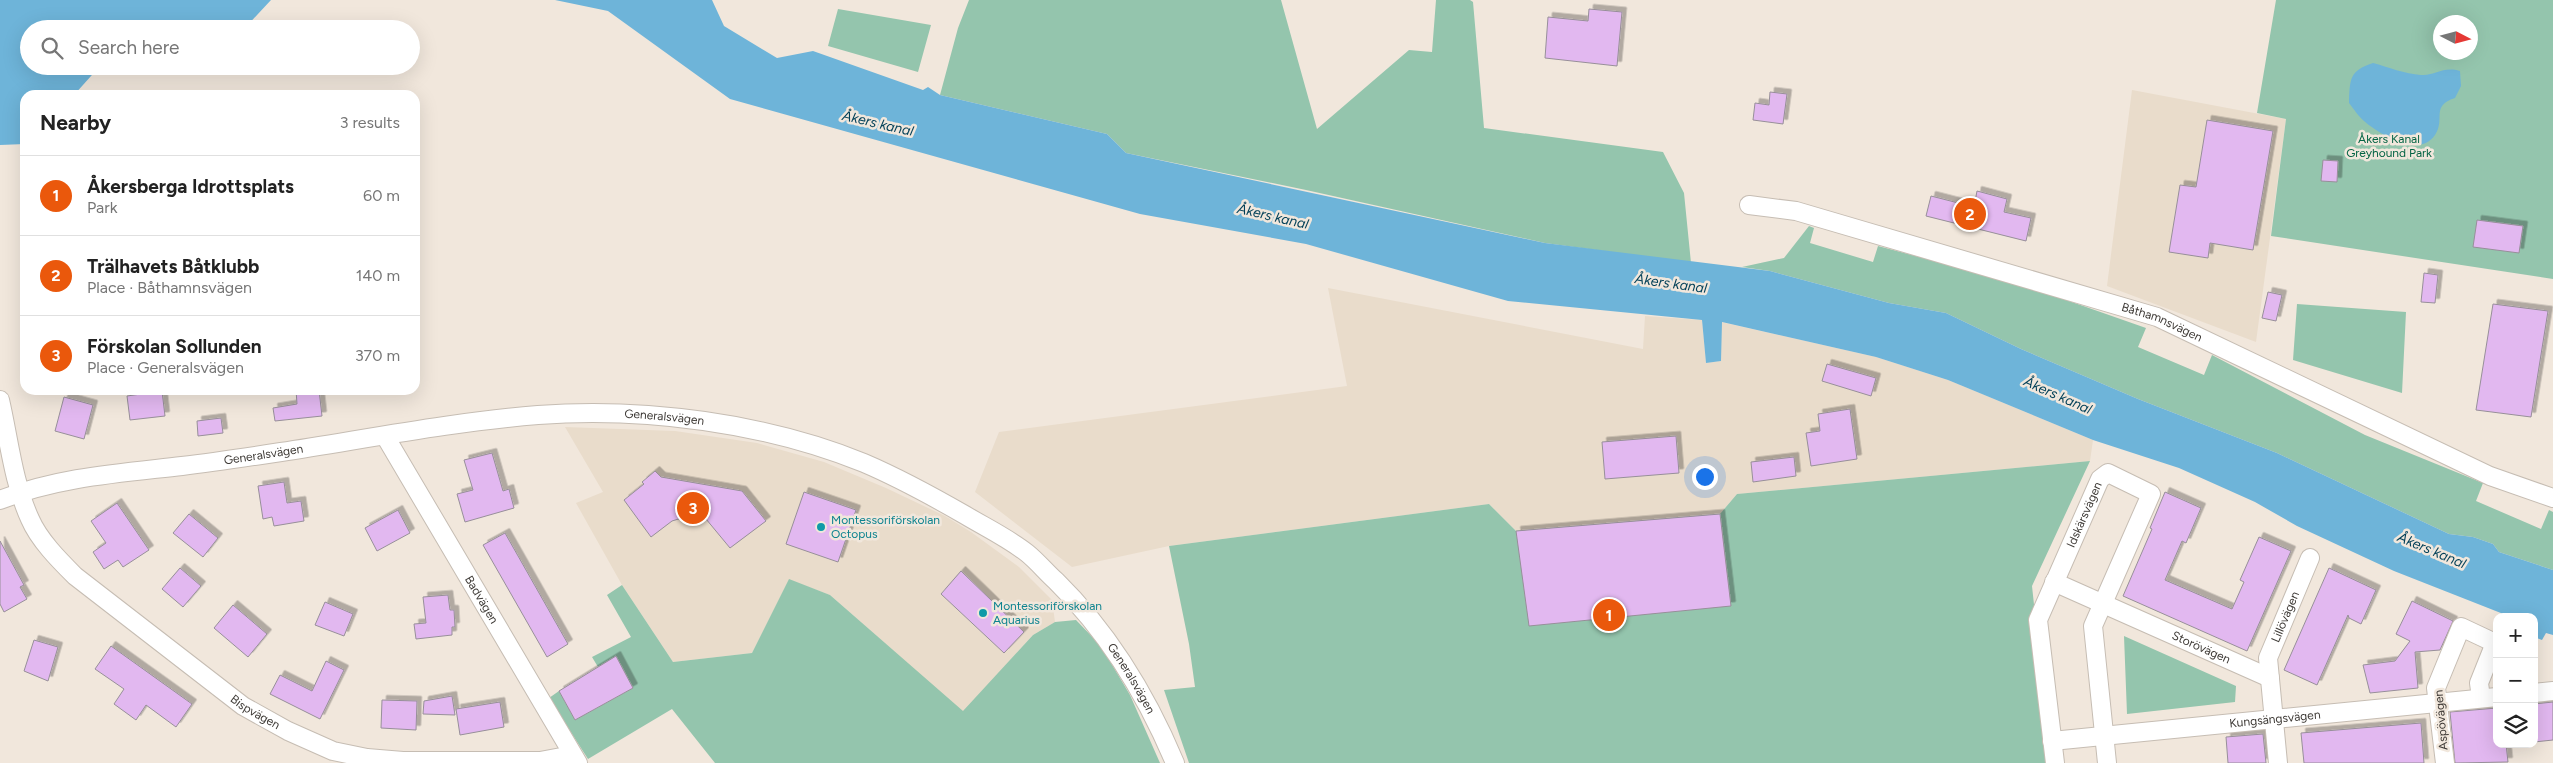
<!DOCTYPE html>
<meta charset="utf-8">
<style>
:root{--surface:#fff;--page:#f2f2f2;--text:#222;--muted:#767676;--line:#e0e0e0;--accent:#ea580c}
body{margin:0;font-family:Figtree,sans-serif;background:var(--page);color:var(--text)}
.controls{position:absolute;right:15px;bottom:15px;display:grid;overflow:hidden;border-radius:10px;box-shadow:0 5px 20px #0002}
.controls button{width:45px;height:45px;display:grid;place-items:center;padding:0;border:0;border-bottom:1px solid var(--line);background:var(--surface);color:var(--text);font:25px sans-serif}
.compass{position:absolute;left:2433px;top:15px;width:45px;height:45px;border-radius:50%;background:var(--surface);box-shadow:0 5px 20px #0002;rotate:96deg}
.you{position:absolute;left:1704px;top:476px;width:18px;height:18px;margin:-12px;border:4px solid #fff;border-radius:50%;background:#1a73e8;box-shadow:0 0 0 8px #1a73e833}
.badge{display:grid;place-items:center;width:32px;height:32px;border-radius:50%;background:var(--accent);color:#fff;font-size:16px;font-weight:700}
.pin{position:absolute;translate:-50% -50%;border:2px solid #fff;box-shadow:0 1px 5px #0006}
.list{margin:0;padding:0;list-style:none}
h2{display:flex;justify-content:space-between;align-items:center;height:65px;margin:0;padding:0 20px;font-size:21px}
h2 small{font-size:16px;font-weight:400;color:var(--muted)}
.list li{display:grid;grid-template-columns:32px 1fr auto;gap:15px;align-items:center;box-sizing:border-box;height:80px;padding:0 20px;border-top:1px solid var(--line)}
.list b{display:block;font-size:19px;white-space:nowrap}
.list p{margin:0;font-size:16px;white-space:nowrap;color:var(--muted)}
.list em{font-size:16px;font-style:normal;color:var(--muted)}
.icon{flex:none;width:28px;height:28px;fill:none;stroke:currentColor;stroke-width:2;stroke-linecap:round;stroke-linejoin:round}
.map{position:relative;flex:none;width:2553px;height:763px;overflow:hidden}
.search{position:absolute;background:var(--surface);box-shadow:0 5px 20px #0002;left:20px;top:20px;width:400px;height:55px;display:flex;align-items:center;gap:12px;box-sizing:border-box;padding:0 18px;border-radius:28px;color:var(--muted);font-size:19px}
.panel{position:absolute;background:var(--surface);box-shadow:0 5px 20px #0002;left:20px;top:90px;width:400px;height:305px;border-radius:15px}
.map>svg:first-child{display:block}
.built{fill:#e9dccb}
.green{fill:#94c5ad;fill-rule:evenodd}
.water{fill:#6eb4d9}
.building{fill:#e2b8f0;stroke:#978f99;filter:url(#shadow)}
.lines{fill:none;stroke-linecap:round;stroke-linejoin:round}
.minor-casing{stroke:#c6bdb3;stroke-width:20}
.minor{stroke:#fff;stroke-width:18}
.culture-dot{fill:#0f9aa8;stroke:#f1e7dc;stroke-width:2}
.labels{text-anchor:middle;stroke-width:5;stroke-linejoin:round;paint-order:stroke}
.park-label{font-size:12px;fill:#046444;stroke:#f1e7dc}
.street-label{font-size:12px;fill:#3d3935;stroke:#f1e7dc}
.culture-label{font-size:12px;fill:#0d838f;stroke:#f1e7dc;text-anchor:start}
.water-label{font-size:14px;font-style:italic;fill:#003f57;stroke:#f1e7dc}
</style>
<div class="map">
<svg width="2553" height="763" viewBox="0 0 2553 763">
<defs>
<filter id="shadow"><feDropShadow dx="4.5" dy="-4.5" stdDeviation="0" flood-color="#0004"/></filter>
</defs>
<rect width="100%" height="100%" fill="#f1e7dc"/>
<path class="built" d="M2132,90l154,29 -30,223 -149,-56z
M1328,288l315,61 2,-33 57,4 4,43 15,-2v-39l155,35 72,23 145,60 -3,21 -353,33 -17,20 -204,17 -27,-27 -320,42 -97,21 -97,-75 24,-60 348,-46z
M565,427l110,4 82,12 67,19 62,26 59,28 26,16 48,35 33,33 3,22 -22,13 -70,77 -133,-117 -41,-15 -37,73 -79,9 -51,-77 -46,-82 27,-11z"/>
<path class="green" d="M969,0h312l36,129 92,-79 23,2 4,-52h34l3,2 11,126 179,24 21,41 7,70 -146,-20 -239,-53 -180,-37 -19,-19 -167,-39 18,-67z
M2276,0h277v279l-282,-43 15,-117 -29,-6zM2440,22h30v30h-30z
M838,9l93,16 -13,47 -90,-26z
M1809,226l5,2 -4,15 63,19 5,-16 140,37 128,45 -8,19 66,28 8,-20 153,80 118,48 -7,18 65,28 8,-19 4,2v58l-54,-18 -6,-8 -20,-7 -24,-3 -172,-81 -139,-54 -117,-50 -75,-36 -57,-10 -119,-32 -28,-4 42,-9z
M2297,304l109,8 -4,81 -109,-33z
M2090,461l-58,125 19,177h-862l-25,-73 31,-3 -6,-43 -20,-98 320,-42 27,27 204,-17 17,-20z
M789,579l41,16 133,116 70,-76 22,-13 21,-2 25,26 29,49 30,68h-445l-43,-54 -84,50 -39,-61 10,-7 16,29 58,-32 -17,-31 -18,10 -6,-10 39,-20 -24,-42 15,-10 51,77 79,-9z
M2124,636l112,50 -1,16 -108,12z"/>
<path class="water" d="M0,0h271l-27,29h-215v37h71l-26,29h-49v49l-25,1z
M555,0h157l12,26 53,32 36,-7 110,39 5,-3 12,8 167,39 19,19 419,90 225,28 119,32 57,10 75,36 117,50 139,54 172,81 24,3 20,7 6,8 54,18v65l-7,-2 -4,7 -8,-3v-20h-23l-117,-46 -97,-45 -42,-24 -76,-34 -86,-28 -145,-60 -72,-23 -154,-35 -1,39 -15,2 -4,-43 -194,-19 -202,-57 -166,-30 -410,-115 -122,-88z
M2373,63c15,4 32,11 48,12 15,1 21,-9 39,-4l1,15 -6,12c-25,8 -9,21 -20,37 -16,24 -56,-1 -71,-14 -6,-5 -11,-13 -15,-18 1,-24 0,-32 24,-40z
M159,66h50l-3,4z"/>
<path class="building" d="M1589,9l33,3 -5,54 -72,-8 3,-41 40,4z
M1770,92l17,2 -4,30 -30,-4 2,-17 14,2z
M2207,120l66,11 -20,119 -43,-7 -2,15 -39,-6 11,-67 16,2z
M2323,160l15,1 -1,21 -16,-1z
M1977,191l30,8 -3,13 27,6 -5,23 -100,-25 5,-20 43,11z
M2477,220l46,6 -4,27 -46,-6z
M2424,273l14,2 -3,28 -14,-1z
M2268,292l14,3 -6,26 -14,-3z
M2493,304l55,7 -17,106 -55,-7z
M1827,364l49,14 -5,18 -49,-15z
M296,390h23l3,26 -47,5 -2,-13 24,-4z
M162,391l3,25 -35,4 -3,-24z
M64,397l29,8 -9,34 -29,-8z
M1850,409l7,50 -46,7 -5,-33 14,-2 -2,-17z
M221,418l2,15 -25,3 -1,-15z
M1676,436l3,37 -74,6 -3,-37z
M492,453l11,38 6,-2 5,19 -49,14 -8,-28 16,-4 -9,-30z
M1794,457l2,19 -43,6 -2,-20z
M655,471l6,6 81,14 24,30 -36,27 -24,-29 -21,-2 -13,4 -21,16 -27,-37 20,-16 -2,-2z
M284,482l3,21 14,-2 3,20 -30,5 -2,-9 -9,2 -5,-33z
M804,492l52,18 -18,52 -52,-18z
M2165,492l36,16 -15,35 -4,-2 -17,39 67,29 12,-27 -4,-2 19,-43 32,14 -44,100 -124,-55 29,-67 -2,-1z
M117,503l32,47 -26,17 -5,-7 -14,9 -11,-17 13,-9 -15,-22z
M398,510l12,23 -33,18 -12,-23z
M189,514l29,24 -15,19 -30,-24z
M1720,514l11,92 -202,20 -13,-95z
M505,533l63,111 -21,13 -64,-112z
M0,541l24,44 -4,2 7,12 -23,13 -4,-8z
M180,568l21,18 -18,21 -21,-18z
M2329,568l47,22 -15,34 -12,-6 -1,-3 -31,70 -33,-15z
M961,571l63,61 -20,21 -63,-59z
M448,595l2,15h4l1,17h-3v8l-36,4 -2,-15 12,-1 -3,-26z
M2412,601l41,20 -13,29 -25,2 3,36 -48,5 -7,-28 32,-4 15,-20 -14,-7z
M325,602l28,12 -9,22 -29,-11z
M233,605l34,29 -19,23 -34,-29z
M34,640l24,7 -10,34 -24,-10z
M111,646l81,58 -16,23 -30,-22 -10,15 -22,-16 10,-15 -29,-20z
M616,656l17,32 -58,32 -16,-29z
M326,661l18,9 -24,49 -50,-25 10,-19 32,16z
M452,696l3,19 -32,-1 1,-13z
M382,700l35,1 -1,29 -35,-2z
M500,702l4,25 -44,8 -4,-26z
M2553,702v38l-19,2v-38z
M2497,708v36h9l2,18 -53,1 -5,-51z
M2421,723l3,40h-120l-3,-30z
M2263,734l3,29h-38l-2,-26z"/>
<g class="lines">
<defs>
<g id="minor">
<path id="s1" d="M1749,205l47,6 361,106 333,159 63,22"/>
<path id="s2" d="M0,400c9,39 13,82 30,119 9,21 29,41 45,57l168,130 45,25 45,20 34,7 36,3h137l32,-6"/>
<path id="s3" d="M385,436l193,327"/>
<path id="s4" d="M0,500c58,-23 121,-27 182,-34 33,-4 66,-9 99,-14 85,-13 171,-30 257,-37 106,-8 228,8 326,48 35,15 68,33 101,52 20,12 43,23 62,38 10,8 19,19 29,28 53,52 90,113 119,182"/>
<path id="s5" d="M2054,582l216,96"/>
<path d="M2534,693l19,-2"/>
<path id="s6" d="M2052,741l445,-44"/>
<path id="s7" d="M2055,763l-17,-143 62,-141 8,-6 43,21 -58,132 14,137"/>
<path id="s8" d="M2278,763l-10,-105 42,-100"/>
<path d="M2445,763l-9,-75 25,-61 34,16 -16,40 2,15"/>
</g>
</defs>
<use href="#minor" class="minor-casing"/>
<use href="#minor" class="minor"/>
</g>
<g class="culture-dot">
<circle cx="821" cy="527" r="5"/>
<circle cx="983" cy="613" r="5"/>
</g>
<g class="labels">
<g class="park-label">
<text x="2389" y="143">Åkers Kanal<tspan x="2389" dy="14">Greyhound Park</tspan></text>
</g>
<g class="street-label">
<text dy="4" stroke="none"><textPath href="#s1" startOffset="430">Båthamnsvägen</textPath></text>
<text dy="4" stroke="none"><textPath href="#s4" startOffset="672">Generalsvägen</textPath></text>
<text dy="4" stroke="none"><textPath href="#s4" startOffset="268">Generalsvägen</textPath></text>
<text dy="4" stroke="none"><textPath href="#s7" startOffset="259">Idskärsvägen</textPath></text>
<text dy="4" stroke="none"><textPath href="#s3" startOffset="190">Badvägen</textPath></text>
<text dy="4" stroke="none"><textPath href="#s8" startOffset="150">Lillövägen</textPath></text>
<text dy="4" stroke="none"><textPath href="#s5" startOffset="161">Storövägen</textPath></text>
<text dy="4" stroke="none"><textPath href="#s4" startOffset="1228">Generalsvägen</textPath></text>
<text dy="4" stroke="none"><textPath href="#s2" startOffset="422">Bispvägen</textPath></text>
<text dy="4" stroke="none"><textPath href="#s6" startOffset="224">Kungsängsvägen</textPath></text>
<text transform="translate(2441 720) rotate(-95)" y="4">Aspövägen</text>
</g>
<g class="culture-label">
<text x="831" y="524">Montessoriförskolan<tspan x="831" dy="14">Octopus</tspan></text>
<text x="993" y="610">Montessoriförskolan<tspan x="993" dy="14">Aquarius</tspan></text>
</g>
<g class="water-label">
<text transform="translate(878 123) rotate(13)" y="5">Åkers kanal</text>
<text transform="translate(1273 216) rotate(13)" y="5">Åkers kanal</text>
<text transform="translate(1671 283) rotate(8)" y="5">Åkers kanal</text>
<text transform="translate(2058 395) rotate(24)" y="5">Åkers kanal</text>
<text transform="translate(2432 550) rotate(23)" y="5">Åkers kanal</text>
</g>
</g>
</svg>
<div class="controls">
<button>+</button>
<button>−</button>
<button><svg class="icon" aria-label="layers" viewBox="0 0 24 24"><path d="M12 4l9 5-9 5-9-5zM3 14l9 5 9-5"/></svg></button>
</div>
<svg class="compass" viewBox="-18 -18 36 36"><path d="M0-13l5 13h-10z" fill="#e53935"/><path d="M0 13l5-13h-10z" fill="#767676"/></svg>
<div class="you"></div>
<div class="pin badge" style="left:1609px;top:615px">1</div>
<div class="pin badge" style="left:1970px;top:214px">2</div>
<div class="pin badge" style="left:693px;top:508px">3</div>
<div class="search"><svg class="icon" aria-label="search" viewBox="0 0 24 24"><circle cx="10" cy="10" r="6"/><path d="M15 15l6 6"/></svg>Search here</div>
<section class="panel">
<h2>Nearby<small>3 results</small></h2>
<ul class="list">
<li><span class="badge">1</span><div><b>Åkersberga Idrottsplats</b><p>Park</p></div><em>60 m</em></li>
<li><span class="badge">2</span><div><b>Trälhavets Båtklubb</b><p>Place · Båthamnsvägen</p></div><em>140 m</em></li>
<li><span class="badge">3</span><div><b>Förskolan Sollunden</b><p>Place · Generalsvägen</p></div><em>370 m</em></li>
</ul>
</section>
</div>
